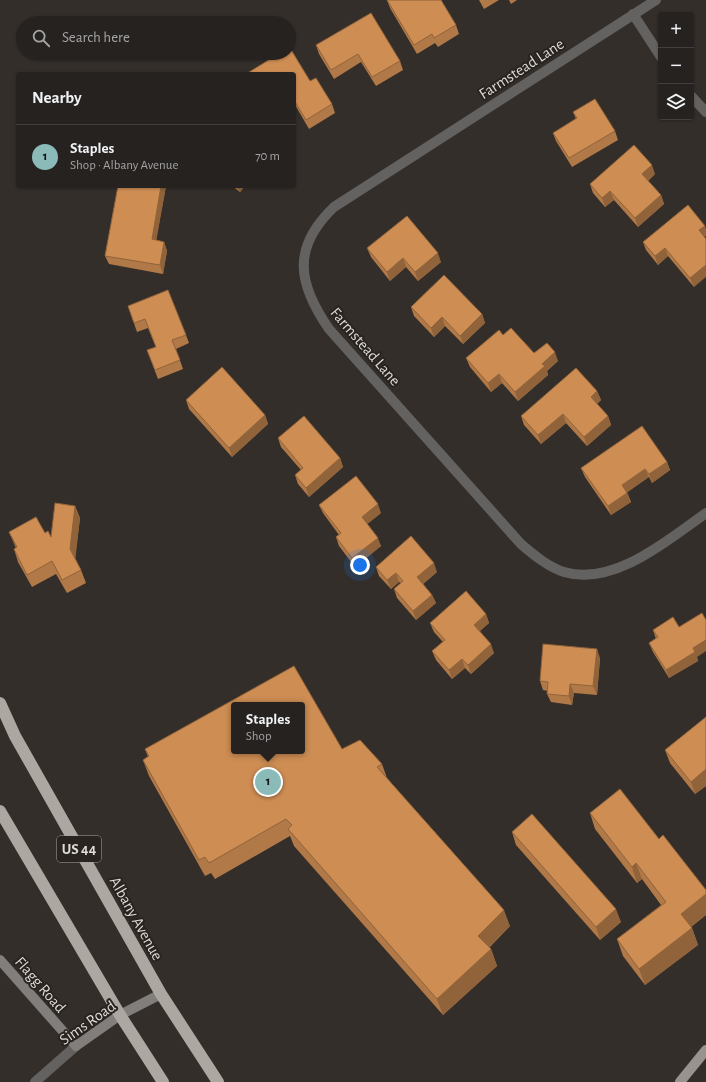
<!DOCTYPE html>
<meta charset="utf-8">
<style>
:root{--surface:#262220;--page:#322f2d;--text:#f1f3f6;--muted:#a4a4a5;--line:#423f3e;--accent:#8bbbb9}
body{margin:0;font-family:"Alegreya Sans",sans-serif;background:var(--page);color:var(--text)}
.controls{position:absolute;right:12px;top:12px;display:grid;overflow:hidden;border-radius:4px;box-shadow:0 1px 3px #0004}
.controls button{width:36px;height:36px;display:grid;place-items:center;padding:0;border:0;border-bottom:1px solid var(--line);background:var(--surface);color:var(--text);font:20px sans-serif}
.you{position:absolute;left:360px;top:565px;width:14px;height:14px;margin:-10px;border:3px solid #fff;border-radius:50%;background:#1a73e8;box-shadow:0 0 0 6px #1a73e833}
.badge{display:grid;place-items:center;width:26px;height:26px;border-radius:50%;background:var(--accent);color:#111;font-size:13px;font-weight:700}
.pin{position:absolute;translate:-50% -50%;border:2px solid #fff;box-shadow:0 1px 4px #0006}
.popup{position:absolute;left:231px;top:702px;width:74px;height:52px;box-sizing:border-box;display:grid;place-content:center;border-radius:4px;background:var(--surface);filter:drop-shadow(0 1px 3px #0005);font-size:13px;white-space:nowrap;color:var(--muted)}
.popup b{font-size:15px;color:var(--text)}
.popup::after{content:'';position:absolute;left:50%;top:100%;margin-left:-8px;border:8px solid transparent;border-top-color:var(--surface)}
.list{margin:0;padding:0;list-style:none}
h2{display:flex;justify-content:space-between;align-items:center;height:52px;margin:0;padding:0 16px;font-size:17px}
h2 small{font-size:13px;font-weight:400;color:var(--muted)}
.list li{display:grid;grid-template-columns:26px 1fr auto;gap:12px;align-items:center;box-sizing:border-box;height:64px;padding:0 16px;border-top:1px solid var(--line)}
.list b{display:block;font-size:15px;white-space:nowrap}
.list p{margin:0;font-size:13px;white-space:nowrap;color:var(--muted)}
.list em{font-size:13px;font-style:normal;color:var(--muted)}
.icon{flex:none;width:22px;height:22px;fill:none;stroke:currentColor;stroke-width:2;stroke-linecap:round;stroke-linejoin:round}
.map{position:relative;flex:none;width:706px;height:1082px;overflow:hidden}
.search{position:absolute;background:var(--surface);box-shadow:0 1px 3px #0004;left:16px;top:16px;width:280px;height:44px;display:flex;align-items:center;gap:10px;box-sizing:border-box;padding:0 14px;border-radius:22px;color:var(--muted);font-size:15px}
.panel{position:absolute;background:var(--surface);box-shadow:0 1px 3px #0004;left:16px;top:72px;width:280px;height:116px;border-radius:4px}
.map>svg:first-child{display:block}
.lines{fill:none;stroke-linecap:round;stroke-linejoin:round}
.street{stroke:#646260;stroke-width:10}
.secondary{stroke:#827e7b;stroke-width:10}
.primary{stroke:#99938f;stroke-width:10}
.highway{stroke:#ada7a2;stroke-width:12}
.wall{fill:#b17947}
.shaded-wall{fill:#90633a}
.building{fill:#ce8d53;stroke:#90633a;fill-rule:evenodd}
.labels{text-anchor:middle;stroke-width:4;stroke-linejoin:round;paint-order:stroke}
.shield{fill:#292420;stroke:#a8a4a1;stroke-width:1}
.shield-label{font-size:15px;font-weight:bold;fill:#dedbd8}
.street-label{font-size:16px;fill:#dedbd8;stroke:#292420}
</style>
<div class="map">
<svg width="706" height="1082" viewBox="0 0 706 1082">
<rect width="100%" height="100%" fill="#332e2a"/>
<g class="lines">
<path class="street" d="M656,0l-322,207c-43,41 -36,77 -5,122l192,215c13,11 27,23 43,28 50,15 105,-33 142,-59
M633,14l28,43
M691,96l15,16
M35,1082l41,-36"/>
<path class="secondary" d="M0,960l76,86 44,-31 41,-21"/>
<path class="primary" d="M680,1082l26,-32"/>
<path class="highway" d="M0,703l15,33 146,258 57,88
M0,811l120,204 43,67"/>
</g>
<path class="wall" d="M387,0l69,25 3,9 -21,13 -3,-4 -18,11 -27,-46z
M479,0h20l-15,9z
M509,0h8l-6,4z
M316,45l84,16 3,9 -27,16 -15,-24 -27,17 -15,-25z
M268,53h21l21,28 22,23 3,9 -26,16 -15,-26v-29l-23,-15z
M573,112l42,19 3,9 -46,27 -16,-26 -3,-8 23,-14z
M655,174l-7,7 13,14 3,9 -26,23 -24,-27 -9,7 -12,-14 -3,-9z
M118,186h48l-10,54 8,2 3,9 -4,23 -54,-10 -4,-8z
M232,186h13l-5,6z
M705,237l-11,50 -26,-31 -10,9 -12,-15 -3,-8z
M367,248l74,14 -23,19 -12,-14 -16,14 -19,-24z
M128,306l58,29 3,8 -13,6 7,20 -25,10 -11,-29 9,-3 -8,-19 -11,4z
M411,307l71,7 3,9 -22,21 -18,-18 -11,11 -20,-21z
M503,335l31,18 24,8 -11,10 1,4 -30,26 -16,-18 -11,9 -21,-25 -4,-9z
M597,391l4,9 -4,4 11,12 3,9 -24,21 -21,-23 -25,21 -17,-19 -3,-9z
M186,400l79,15 3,9 -36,33 -43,-48z
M278,438l62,20 3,9 -34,30 -11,-13 -3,-9 6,-5 -20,-23z
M667,462l3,8 -18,13 -3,-6 -22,15 4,10 -20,13 -26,-38 -4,-9z
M319,505l62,8 -14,11 14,22 -26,21 -16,-21 -3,-9 3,-2 -16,-22z
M75,506l5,12 -5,40 6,12 5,13 -19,10 -11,-19 -24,13 -14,-25 -4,-13 2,-1 -7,-16 36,1 6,4z
M376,567l61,5 -14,12 9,11 4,8 -20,17 -19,-22 -3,-9 7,-6 -2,-1 -8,7 -12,-13z
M486,614l3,9 -9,8 14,22 -23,21 -6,-6 -13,11 -16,-19 -4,-9 11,-9 -9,-10 -4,-9z
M653,630l44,27 1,4 -29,17 -16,-26 -4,-9 7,-4z
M600,658l-3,37 -23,-2 -2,12 -21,-3 -4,-8 1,-3 -5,-1 -3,-9z
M706,717v69l-11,8 -25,-31 -5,-13z
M145,749h197l40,15 5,14 123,148 -21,22 2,1 6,17 -54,49 -149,-169 -4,-10 -75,43 -4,-6 -6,3 -56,-100 -6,-16 5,-3z
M590,813l69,26 47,51v25l-15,12 1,1 6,17 -53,40 -22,-29 -6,-17 44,-34 -19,-26 -5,4 -42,-54z
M512,832l109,90 -21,18 -84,-95z"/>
<path class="shaded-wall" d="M652,165l3,9 -10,9 -3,-9z
M161,186h5l-11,62 -3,-9z
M237,186h8l-5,6z
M610,191l4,9 -9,7 -3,-9z
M661,195l3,9 -26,23 -3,-9z
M705,226l1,3v7l-4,3 -3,-9z
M164,242l3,9 -4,23 -3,-9z
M665,248l3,8 -10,9 -3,-9z
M438,253l3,9 -23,19 -3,-9z
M403,258l3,9 -16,14 -3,-9z
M706,265v12l-12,10 -4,-9z
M482,314l3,9 -22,21 -3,-8z
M442,317l3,9 -11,11 -3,-9z
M555,352l3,9 -11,10 1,4 -30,26 -3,-9 27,-28z
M499,374l3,9 -11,9 -3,-9z
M597,391l4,9 -7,6 -3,-9z
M563,414l3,9 -25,21 -3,-9z
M265,415l3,9 -36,33 -3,-9z
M608,416l3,9 -24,21 -3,-9z
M340,458l3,9 -34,30 -3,-9z
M667,462l3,8 -18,13 -3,-9z
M645,469l4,8 -24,17 -3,-9z
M627,493l4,9 -20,13 -3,-9z
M378,504l3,9 -16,13 -3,-9z
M75,506l5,12 -5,44 -5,-13z
M378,538l3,8 -26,21 -3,-9z
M434,563l3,9 -16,14 -4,-9z
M396,573l3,9 -8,7 -4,-9z
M432,595l4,8 -20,17 -3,-9z
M486,614l3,9 -12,10 -3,-8z
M706,640v11l-9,6 1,4 -29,17 -3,-8 27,-22z
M491,644l3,9 -23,21 -3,-9z
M597,649l3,9 -3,37 -4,-9z
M462,659l3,9 -13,11 -3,-9z
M570,684l4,9 -2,12 -3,-9z
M706,769v17l-11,8 -4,-12z
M636,863l6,16 -5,4 -5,-16z
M706,894v21l-20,15 -5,-16z
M616,909l5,13 -21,18 -4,-13z
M504,910l6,16 -26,26 -6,-16z
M692,928l6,17 -53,40 -6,-16z
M491,949l6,17 -54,49 -6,-16z"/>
<path class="building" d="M387,0h54l15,25 -22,13 -2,-4 -18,11z
M371,13l29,48 -28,16 -14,-23 -27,16 -15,-25z
M289,48h1l20,33 6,-3 16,26 -26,16 -12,-20v-26h-48l26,-16 -3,-5h20z
M595,99l20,32 -46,27 -16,-25 24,-15 -4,-6z
M634,145l18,20 -10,9 19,21 -26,23 -25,-27 -8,7 -12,-14z
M118,186h43l-9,53 12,3 -4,23 -55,-9z
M688,205l17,21 -6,4 7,9v26l-16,13 -25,-30 -10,8 -12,-14z
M407,216l31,37 -23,19 -12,-14 -16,14 -20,-24z
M444,275l38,39 -22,22 -18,-19 -11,11 -20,-21z
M168,290l18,45 -14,5 8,20 -25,10 -8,-20 9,-3 -11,-28 -11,4 -6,-17z
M511,328l23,25 13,-10 8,9 -13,12 3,2 -30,26 -16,-18 -11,9 -22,-25 33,-28 4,5z
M222,367l43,48 -36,33 -43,-48z
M576,368l21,23 -6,6 17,19 -24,21 -21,-23 -25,21 -17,-19z
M304,416l36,42 -34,30 -11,-13 8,-7 -25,-30z
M642,426l25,36 -18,12 -4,-5 -23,16 5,8 -19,13 -27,-38z
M356,476l22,28 -16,13 16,21 -26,20 -16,-21 5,-4 -22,-28z
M55,503l20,3 -5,43 11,21 -19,10 -10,-19 -25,14 -13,-26 3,-2 -8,-15 27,-15 9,16 3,-2 3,6z
M411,536l23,27 -17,14 15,18 -19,16 -19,-22 9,-8 -7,-8 -9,7 -11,-13z
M466,591l20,23 -12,11 17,19 -23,21 -6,-6 -13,11 -17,-19 13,-11 -15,-17z
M702,613l4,7v20l-13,8 2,4 -29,18 -17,-27 9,-6 -5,-7 20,-13 6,10z
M543,644l54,5 -4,37 -23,-2 -1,12 -22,-2 1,-12 -8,-1z
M294,666l48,83 18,-9 22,24 -5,3 127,143 -26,26 13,13 -54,50 -149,-170 4,-4 -6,-6 -77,44 -4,-6 -6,3 -56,-100 6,-4 -4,-7zM234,705h68v46h-68z
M706,717v52l-15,13 -26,-32z
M620,789l39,50 4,-4 43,55v4l-25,20 11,14 -53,41 -22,-30 49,-37 -30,-39 -4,4 -42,-54z
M532,814l84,95 -20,18 -84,-95z"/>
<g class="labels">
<rect class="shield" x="57" y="836" width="44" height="26" rx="3"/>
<g class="shield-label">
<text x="79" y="854">US 44</text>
</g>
<g class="street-label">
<text transform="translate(521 68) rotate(-33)" y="6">Farmstead Lane</text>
<text transform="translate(366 346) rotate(49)" y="6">Farmstead Lane</text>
<text transform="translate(137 918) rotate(61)" y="6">Albany Avenue</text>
<text transform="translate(41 984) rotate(49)" y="6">Flagg Road</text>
<text transform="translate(87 1022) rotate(-35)" y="6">Sims Road</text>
</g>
</g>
</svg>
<div class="controls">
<button>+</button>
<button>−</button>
<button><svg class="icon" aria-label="layers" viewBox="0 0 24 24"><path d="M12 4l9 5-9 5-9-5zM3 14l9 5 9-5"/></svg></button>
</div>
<div class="you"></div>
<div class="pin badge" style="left:268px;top:782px">1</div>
<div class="popup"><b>Staples</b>Shop</div>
<div class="search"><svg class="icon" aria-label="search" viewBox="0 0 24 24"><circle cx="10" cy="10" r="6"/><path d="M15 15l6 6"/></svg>Search here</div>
<section class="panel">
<h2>Nearby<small></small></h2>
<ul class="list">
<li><span class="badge">1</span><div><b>Staples</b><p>Shop · Albany Avenue</p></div><em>70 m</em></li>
</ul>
</section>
</div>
